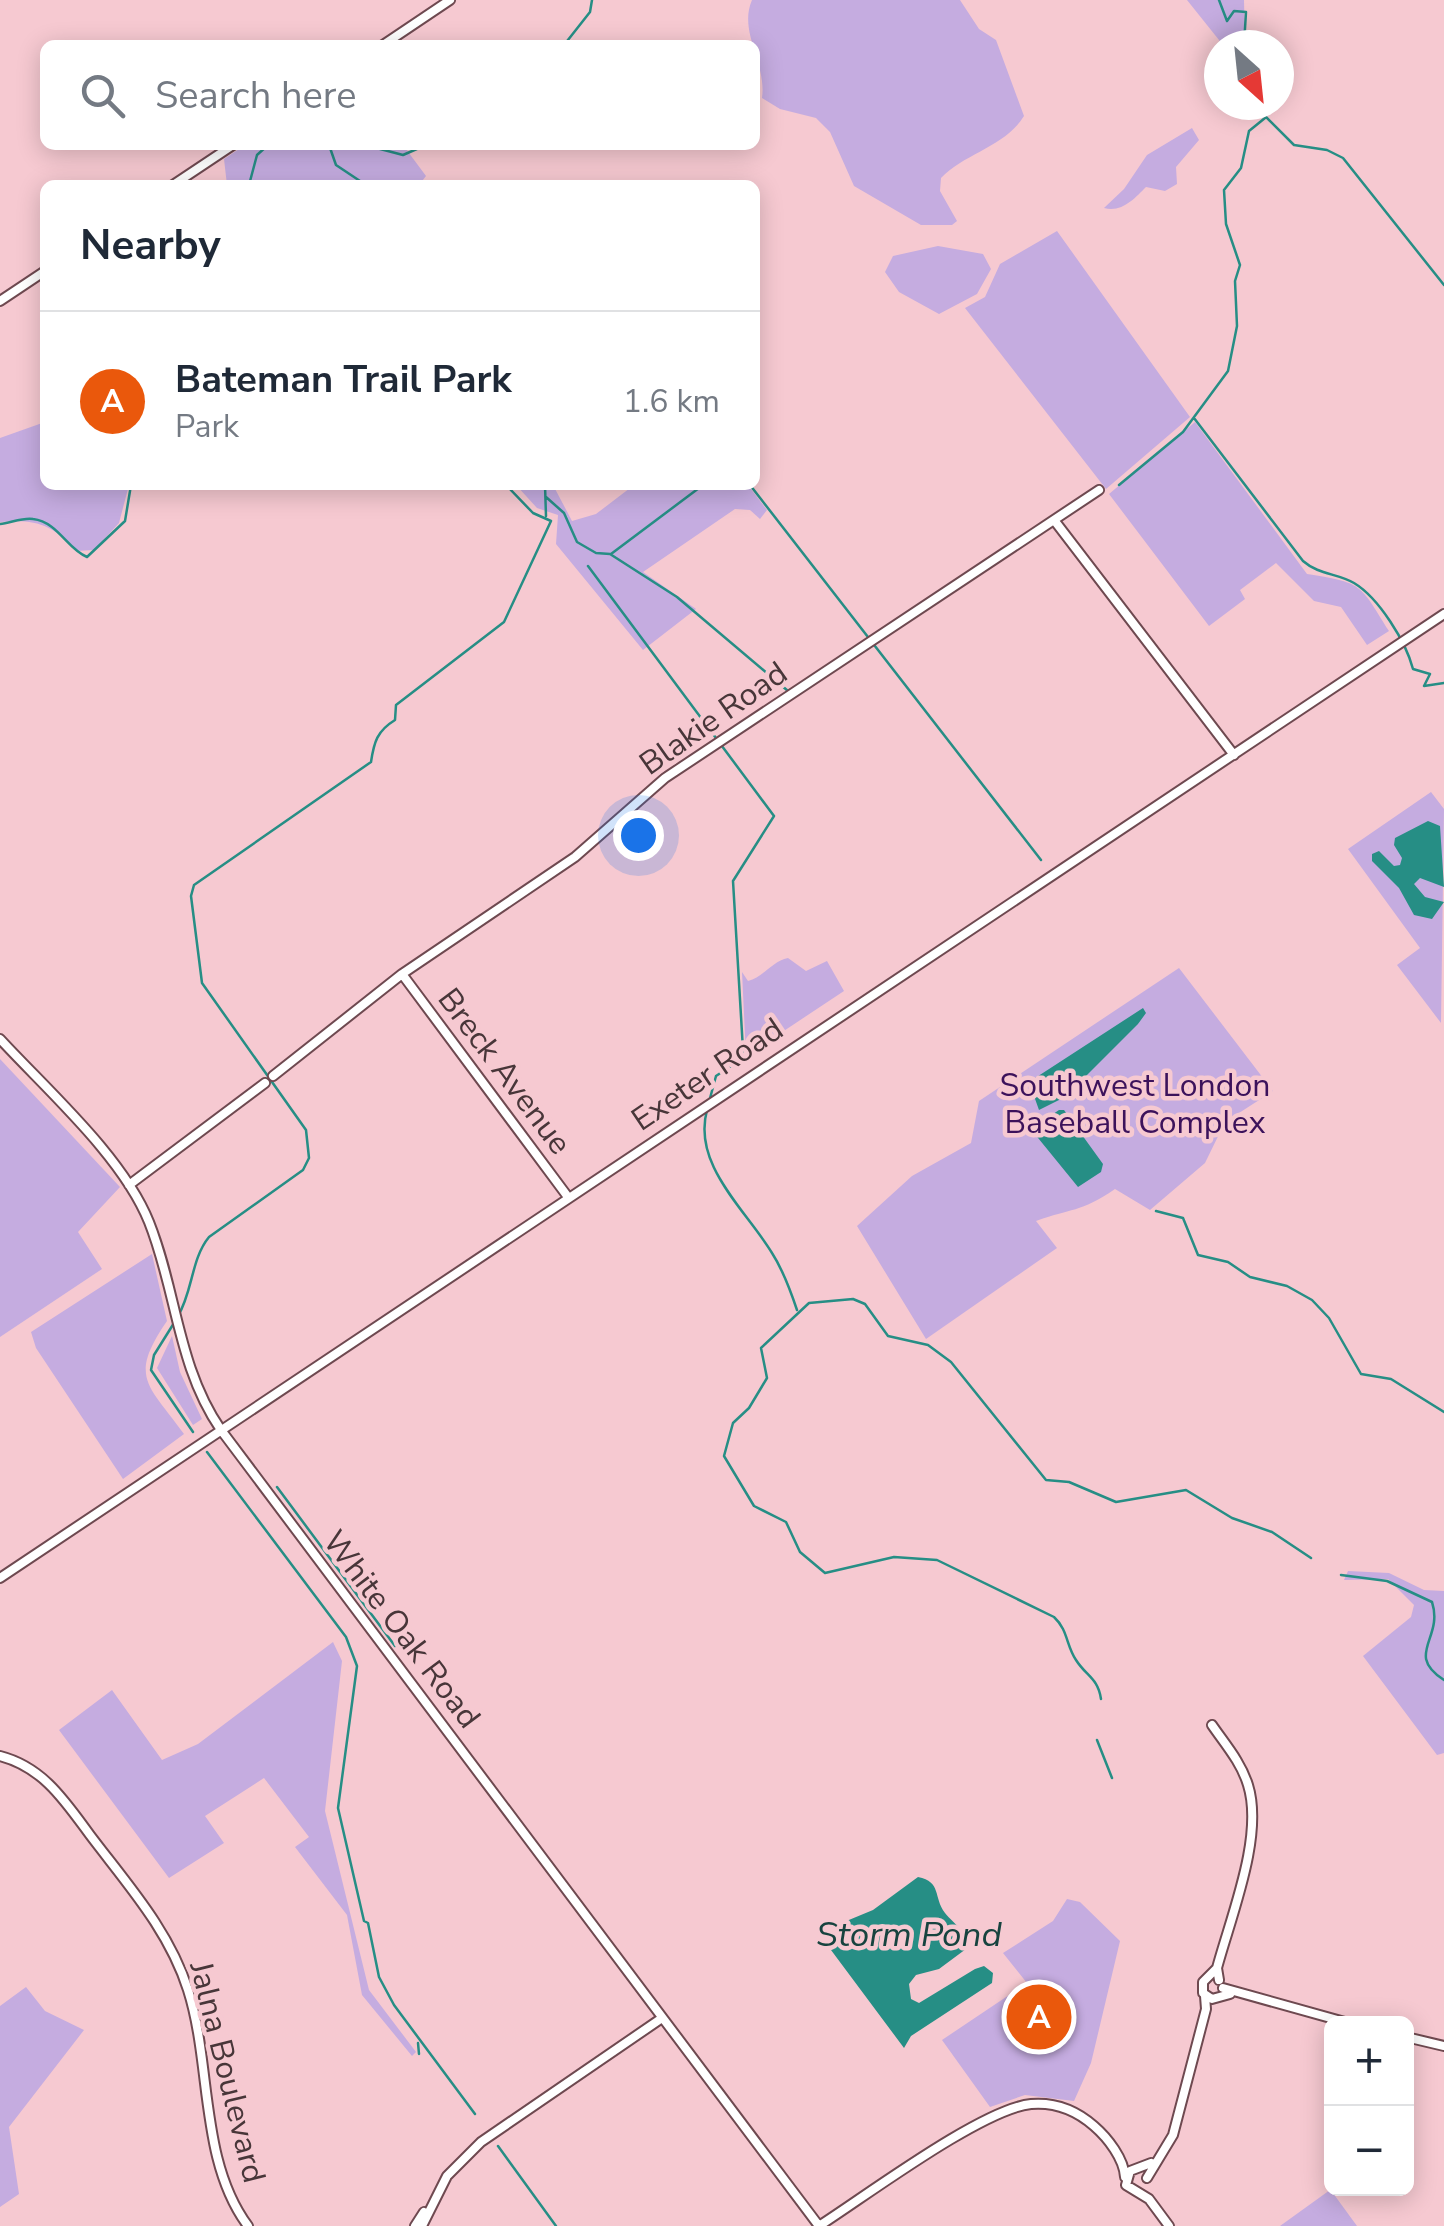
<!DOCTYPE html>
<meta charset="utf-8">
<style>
:root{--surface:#fff;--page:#f2f2f3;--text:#1f2937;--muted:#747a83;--line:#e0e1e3;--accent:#ea580c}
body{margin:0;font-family:"Nunito Sans",sans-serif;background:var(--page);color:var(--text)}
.controls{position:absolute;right:30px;bottom:30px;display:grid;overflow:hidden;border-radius:15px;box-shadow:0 5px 25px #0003}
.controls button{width:90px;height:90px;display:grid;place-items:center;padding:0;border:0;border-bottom:2px solid var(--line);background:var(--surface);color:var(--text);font:50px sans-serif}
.compass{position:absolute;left:1204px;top:30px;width:90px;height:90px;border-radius:50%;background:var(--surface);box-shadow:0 5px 25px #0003;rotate:153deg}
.you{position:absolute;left:638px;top:835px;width:35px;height:35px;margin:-25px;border:8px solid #fff;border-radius:50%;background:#1a73e8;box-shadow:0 0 0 15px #1a73e833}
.badge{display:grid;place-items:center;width:65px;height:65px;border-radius:50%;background:var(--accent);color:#fff;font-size:32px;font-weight:700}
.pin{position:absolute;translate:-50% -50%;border:5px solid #fff;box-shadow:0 2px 10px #0006}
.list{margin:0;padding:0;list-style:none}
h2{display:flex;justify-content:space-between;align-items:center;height:130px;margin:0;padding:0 40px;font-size:42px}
h2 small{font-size:32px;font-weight:400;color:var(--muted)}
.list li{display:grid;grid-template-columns:65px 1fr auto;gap:30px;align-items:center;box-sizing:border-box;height:180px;padding:0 40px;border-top:2px solid var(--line)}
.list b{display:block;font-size:38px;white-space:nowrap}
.list p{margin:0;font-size:32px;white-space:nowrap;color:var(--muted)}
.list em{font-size:32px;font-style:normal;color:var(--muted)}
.icon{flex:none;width:55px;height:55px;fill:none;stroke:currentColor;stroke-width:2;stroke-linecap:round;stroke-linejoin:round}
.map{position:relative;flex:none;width:1444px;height:2226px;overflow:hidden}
.search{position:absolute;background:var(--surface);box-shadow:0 5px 25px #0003;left:40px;top:40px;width:720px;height:110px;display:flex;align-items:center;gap:25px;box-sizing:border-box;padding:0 35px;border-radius:15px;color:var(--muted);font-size:38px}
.panel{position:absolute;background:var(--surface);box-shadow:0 5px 25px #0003;left:40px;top:180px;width:720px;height:310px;border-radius:15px}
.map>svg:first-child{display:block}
.green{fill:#c5ace0}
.water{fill:#268e85}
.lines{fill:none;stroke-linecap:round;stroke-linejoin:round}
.stream{stroke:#268e85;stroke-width:2.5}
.secondary-casing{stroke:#6e4950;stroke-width:12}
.secondary{stroke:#fff;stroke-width:8}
.labels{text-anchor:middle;stroke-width:9;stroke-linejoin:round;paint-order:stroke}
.street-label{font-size:32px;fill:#483639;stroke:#f6c9d1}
.park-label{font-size:32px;fill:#3c125b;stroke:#f6c9d1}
.water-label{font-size:35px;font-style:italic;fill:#17433f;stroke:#f6c9d1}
</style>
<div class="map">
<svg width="1444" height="2226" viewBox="0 0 1444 2226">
<rect width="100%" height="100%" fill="#f6c9d1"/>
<path class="green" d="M752,0h208l19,29 17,11 28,76c-19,31 -59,37 -83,62l-1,13 17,30 -5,4h-31l-67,-39 -24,-54 -14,-14 -36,-9 -18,-11c5,-35 -24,-66 -10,-98z
M1187,0h57l1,45h-22z
M1192,128l7,12 -23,27 1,17 -12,7 -19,-4c-11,11 -24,26 -42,21l20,-19 23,-34z
M245,145h158l23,31 -7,9h-192l-3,-26z
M1057,231l133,186 -84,72 -141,-181 20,-11 15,-33z
M938,246l45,8 8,15 -14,25 -38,20 -40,-22 -14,-20 8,-16z
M45,422v63h84l-10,38 -25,27 -18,1c-23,-27 -41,-32 -76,-29v-84z
M1195,422l112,152c56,9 52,9 82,57l-22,14 -26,-38 -27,-6 -38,-38 -36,27 5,9 -36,27 -100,-132z
M516,485h37l19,36 24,-7 38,-29h114l19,25 -7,9 -10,-9 -15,-1 -92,63 53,37 -53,41 -87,-106 2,-29 -21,-7z
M1431,792l13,17 -3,214 -44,-58 23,-17 -72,-99z
M788,958l18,13 21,-10 17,30 -98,65 -4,-84 6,9c16,-4 24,-20 40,-23z
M1179,968l94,123 -48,31 -20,41 -55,47 -35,-21c-35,24 -44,19 -79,32l21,27 -131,91 -69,-113 55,-50 59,-33 8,-42z
M0,1059l120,128 -42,45 24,37 -102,68z
M152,1254l15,67c-39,57 -19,63 17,113l-61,45 -87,-131 -5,-16z
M172,1336l8,36 22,47 -9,6 -36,-57z
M1348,1571l41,2 35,17 20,1v162l-7,2 -74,-99 48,-39 3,-12 -26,-26 -44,1z
M333,1642l9,19 -17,150 44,179 47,62 -4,4 -50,-61 -15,-80 -52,-68 14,-10 -45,-59 -59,38 19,27 -55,35 -110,-148 53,-40 50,70 36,-16z
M1067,1899l13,3 40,39 -29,122 -17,38 -49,-6 -35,12 -48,-67 85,-57 -24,-30 50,-32z
M26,1987l19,24 39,19 -75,97 10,67 -19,13v-201z
M1330,2189l27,37h-77l50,-36z"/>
<path class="water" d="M1428,821l12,5 4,61 -24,-9 -6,6 11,13 19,5 -12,17 -18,-4 -15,-27 -27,-27v-7l7,-3 15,15 6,-1 2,-7 -8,-13 1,-7z
M1143,1008l3,5 -8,11 -73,73 -26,13 -10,-28z
M1059,1110h5l39,54 -2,8 -23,15 -44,-54v-6z
M918,1877c24,5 15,20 27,36 10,12 19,16 25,33l-31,23 -23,6 -7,9 2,15 8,4 56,-34 9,-3 9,7 -1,10 -81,53 -7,12 -73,-98 -5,-14 18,-14 29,-12z"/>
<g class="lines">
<path class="stream" d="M1219,0l8,21 7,-10 12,1 -2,33
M564,45l26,-33 2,-12
M1254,105l40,40 33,5 16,8 101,127
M329,145l7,20 30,20
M365,145l38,10 23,-10
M249,185l8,-30 11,-10
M1194,418l109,143c16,14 34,12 51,22 25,15 52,59 59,86l17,5 -6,12 20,-3
M545,485l1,31
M750,485l291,375
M1119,485l64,-53 45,-61 9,-45 -2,-45 5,-16 -14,-41 -2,-34 17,-22 8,-37 16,-13
M546,497l18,16 13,29 19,11 14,1 67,43 111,94
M0,524c10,-1 24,-7 33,-5 25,3 34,30 54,38l38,-36 6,-36
M611,554l92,-69
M588,566l186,250 -41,65 10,169 -3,10 -24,16 -7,26
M707,1110c-15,55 39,100 65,143 11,17 19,39 25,57
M1156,1211l27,7 15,37 30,7 22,15 37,9 25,14 17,18 32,56 30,5 53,33
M178,1316c15,-25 13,-57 31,-79l94,-67 6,-12 -3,-28 -104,-147 -11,-87 3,-11 177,-123c3,-20 6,-31 24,-42l1,-15 108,-83 47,-101 -18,-8 -27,-28
M174,1323l-20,32 -3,15 42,62
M207,1452l139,185 11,29 -19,142 26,113 4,2 11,54 15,28 81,109
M277,1487l118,159
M1341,1575l46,6 45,21c12,37 -28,52 12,78
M1101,1699c-3,-21 -15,-23 -25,-39 -10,-15 -8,-30 -22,-43l-117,-57 -43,-3 -69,16 -25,-21 -14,-30 -32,-16 -30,-50 9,-33 16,-15 18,-30 -6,-30 48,-45 44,-4 12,5 23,32 40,9 23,17 95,118 23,2 47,20 70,-12 46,28 40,14 39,26
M1097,1740l15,38
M418,2043l1,11
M498,2146l58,80"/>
<defs>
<path id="secondary" d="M383,45l67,-45
M173,185l60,-40
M0,301l45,-30
M1054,520l180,235
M402,974l166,223
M0,1039c48,52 123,118 149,183 28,70 28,144 72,208l598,796
M273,1076l129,-102 173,-117 90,-79 434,-288
M129,1185l136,-102
M0,1578l1444,-964
M1212,1725c13,19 29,37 36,60 16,51 -17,131 -31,183l2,12
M0,1756c43,11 65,45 90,79 37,49 79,95 98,155 24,75 11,170 60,236
M1216,1969l-13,13v11l9,6 18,-5
M1223,1988l129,36
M1406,2037l38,9
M1151,2163l-21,8 -4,14 23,14 20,27
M1147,2178l26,-43 33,-126 -1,-13
M415,2226l9,-14
M422,2226l25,-50 34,-34 181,-124
M819,2226c47,-30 163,-117 212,-122 24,-2 46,7 63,22 14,12 30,33 31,51"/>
</defs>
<use href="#secondary" class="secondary-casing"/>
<use href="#secondary" class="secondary"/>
</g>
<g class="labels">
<g class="street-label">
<text transform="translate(713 718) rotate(-35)" y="11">Blakie Road</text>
<text transform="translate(505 1071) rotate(53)" y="11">Breck Avenue</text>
<text transform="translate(707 1074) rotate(-34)" y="11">Exeter Road</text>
<text transform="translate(402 1629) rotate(53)" y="11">White Oak Road</text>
<text transform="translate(228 2072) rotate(76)" y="11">Jalna Boulevard</text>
</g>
<g class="park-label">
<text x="1135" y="1096">Southwest London<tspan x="1135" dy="37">Baseball Complex</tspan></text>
</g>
<g class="water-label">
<text x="909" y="1946">Storm Pond</text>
</g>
</g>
</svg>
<div class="controls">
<button>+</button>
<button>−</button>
</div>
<svg class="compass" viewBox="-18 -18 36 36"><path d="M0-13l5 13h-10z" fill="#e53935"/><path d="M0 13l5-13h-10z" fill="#747a83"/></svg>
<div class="you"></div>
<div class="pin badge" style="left:1039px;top:2017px">A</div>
<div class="search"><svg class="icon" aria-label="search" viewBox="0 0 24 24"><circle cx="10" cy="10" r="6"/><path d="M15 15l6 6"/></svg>Search here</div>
<section class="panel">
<h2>Nearby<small></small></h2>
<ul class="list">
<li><span class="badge">A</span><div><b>Bateman Trail Park</b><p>Park</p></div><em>1.6 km</em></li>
</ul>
</section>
</div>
